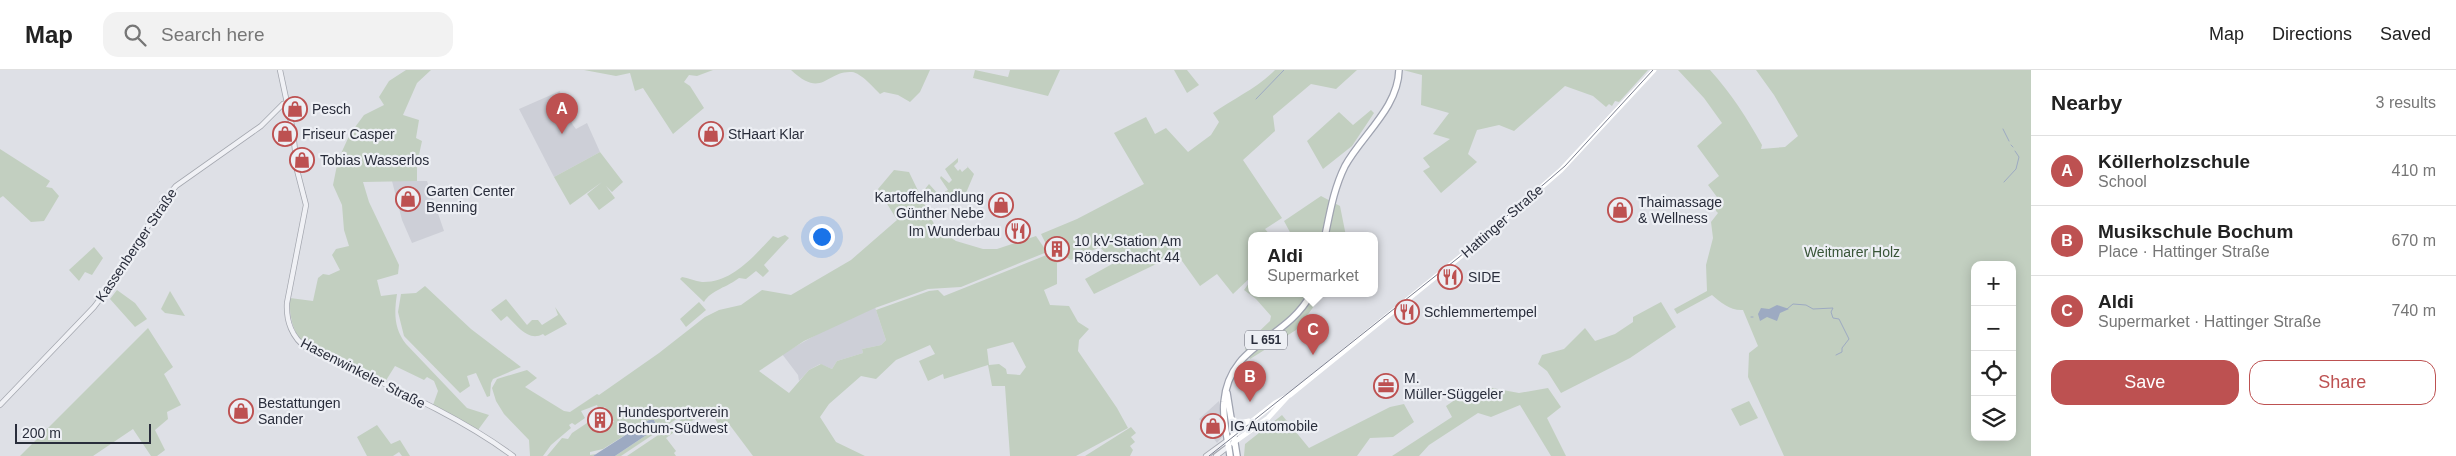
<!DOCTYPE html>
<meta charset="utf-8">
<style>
:root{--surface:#fff;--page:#f2f2f2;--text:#222;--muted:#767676;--line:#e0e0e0;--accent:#bd5151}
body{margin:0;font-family:Arial,sans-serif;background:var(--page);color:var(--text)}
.controls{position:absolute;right:15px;bottom:15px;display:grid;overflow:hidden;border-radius:10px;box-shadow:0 2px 12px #0003}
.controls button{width:45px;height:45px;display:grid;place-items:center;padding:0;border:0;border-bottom:1px solid var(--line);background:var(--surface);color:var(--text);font:25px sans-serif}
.scale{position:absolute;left:15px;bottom:12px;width:136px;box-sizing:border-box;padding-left:5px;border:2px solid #292d3b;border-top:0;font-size:14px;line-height:18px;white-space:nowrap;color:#292d3b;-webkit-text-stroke:4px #edeff4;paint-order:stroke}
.you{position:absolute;left:821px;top:166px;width:18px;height:18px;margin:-12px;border:4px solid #fff;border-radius:50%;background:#1a73e8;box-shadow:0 0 0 8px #1a73e833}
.badge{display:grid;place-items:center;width:32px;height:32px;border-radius:50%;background:var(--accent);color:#fff;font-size:16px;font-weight:700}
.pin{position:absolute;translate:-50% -41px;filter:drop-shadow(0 1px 2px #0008)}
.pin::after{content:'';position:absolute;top:26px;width:18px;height:15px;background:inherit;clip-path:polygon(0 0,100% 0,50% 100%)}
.popup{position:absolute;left:1248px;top:162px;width:130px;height:65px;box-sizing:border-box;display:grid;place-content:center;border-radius:10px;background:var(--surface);filter:drop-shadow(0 1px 4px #0005);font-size:16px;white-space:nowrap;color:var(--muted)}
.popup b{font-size:19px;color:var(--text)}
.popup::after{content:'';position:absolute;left:50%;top:100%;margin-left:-10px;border:10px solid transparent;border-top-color:var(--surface)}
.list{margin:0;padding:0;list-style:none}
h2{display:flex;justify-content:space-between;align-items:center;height:65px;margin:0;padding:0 20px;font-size:21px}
h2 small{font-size:16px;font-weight:400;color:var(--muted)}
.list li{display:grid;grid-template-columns:32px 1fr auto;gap:15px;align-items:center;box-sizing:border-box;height:70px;padding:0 20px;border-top:1px solid var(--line)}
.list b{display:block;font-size:19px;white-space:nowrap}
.list p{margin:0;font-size:16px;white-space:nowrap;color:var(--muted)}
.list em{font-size:16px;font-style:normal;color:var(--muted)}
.actions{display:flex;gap:10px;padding:15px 20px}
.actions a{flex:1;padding:11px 0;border:1px solid var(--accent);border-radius:15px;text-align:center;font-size:18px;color:var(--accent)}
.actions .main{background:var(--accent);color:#fff}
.icon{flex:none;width:28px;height:28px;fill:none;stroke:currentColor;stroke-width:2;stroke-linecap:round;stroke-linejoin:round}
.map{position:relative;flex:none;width:2031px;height:386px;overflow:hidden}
header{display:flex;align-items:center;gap:30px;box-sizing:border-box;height:70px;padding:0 25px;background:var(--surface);border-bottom:1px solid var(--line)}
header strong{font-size:24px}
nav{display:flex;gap:28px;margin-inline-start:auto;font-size:18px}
.search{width:350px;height:45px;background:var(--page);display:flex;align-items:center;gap:12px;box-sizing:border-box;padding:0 18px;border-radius:15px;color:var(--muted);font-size:19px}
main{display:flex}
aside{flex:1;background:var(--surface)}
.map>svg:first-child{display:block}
.built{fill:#cdcfd7}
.green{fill:#c2cfc0;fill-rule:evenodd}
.water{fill:#9daac2}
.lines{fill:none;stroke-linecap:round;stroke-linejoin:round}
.stream{stroke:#9daac2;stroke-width:1}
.tertiary-casing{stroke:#a4a7af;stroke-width:6}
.primary-casing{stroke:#9fa3b0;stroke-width:8}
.tertiary{stroke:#f0f1f5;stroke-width:4.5}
.secondary{stroke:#fff;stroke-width:5}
.primary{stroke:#fff;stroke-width:5.5}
.tram{stroke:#7a7e8e;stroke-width:1}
.labels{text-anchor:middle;stroke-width:4.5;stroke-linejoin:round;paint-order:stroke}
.shield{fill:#edeff4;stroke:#646772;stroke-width:1}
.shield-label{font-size:12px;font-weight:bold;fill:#292d3b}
.poi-label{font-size:14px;fill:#292d3b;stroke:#edeff4;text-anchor:start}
.street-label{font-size:14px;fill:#292d3b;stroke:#edeff4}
.park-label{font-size:14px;fill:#395538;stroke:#edeff4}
</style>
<header>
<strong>Map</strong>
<div class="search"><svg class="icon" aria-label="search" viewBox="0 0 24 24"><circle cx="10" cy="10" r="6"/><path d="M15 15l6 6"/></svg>Search here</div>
<nav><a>Map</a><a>Directions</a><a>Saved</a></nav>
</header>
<main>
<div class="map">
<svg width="2031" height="386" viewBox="0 0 2031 386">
<rect width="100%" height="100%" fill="#dee0e6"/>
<path class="built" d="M560,21l3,15 10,19 3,4 11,-6 13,29 -46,25 -35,-68z
M392,111h35l17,50 -32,12 -10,-23z
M875,237l11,33 -5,5 -19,4 1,4 -26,8 -5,8 -12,-5 -11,6 -10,11 -1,-6 -16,-21 50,-28z
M1219,331l4,35 -6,7 -18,-24z"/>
<path class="green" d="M406,0h25l-14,13 -14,32 16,5 -3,18 6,3 -5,23v17l-54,1 6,20 30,63 -1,9 -21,6 4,16 16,-2c-3,19 -3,35 9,50l61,64 22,7 -11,15 -45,-25 5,-14 -4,-10 -7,-4 -3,3 -29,-14 -10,16c-20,-10 -75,-31 -87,-46 -7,-10 -9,-27 -8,-38l23,3 5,-23 5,-4 6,1 11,-5 -8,-15 4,-6 13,-3 -5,-16 -2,-25 -9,-20 5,-25 12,-26 14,-19 20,-10 -5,-8 10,-16z
M584,0h129l-16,6 -8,-1 -5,7 6,4 14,22 -31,26 -30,-46 -8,3 -5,-18 -14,3z
M791,0h139l-10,22 -10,10 -12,-7 -14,-3 -4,2c-7,-7 -19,-21 -28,-22 -26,-2 -29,28 -61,-2z
M975,0l33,7 2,-7h50l-12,26 -75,-18z
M1174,0h13l12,15 -12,8z
M1275,0h82l-21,19 -25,-5 -38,32 2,15 -32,29 39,58 -17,11 6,7h-19v40l-19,18 -16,-20 -17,12 -23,-32 -83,40 -9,-15 29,-16 -14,-16 -29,13 -24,-14 -6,-12 36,-15 67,-35 -30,-51 32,-16 9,17 11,-6 22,24 23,-17 8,-13 -6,-9c21,-15 43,-24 62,-43z
M1403,0h245l-29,32 -4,-1 -3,5 -3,-2 -3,3 -13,-11 -28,-10 -51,45 -15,-6 -22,5 -9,24 9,8 -36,31 -18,-22 7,-4 -7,-9 27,-19 -17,-5 16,-21 -28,-8 1,-30z
M1678,0h32c21,23 37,48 52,75l-1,4 24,-2 13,-11 -24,-41 -18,-25h275v386h-247l-36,-79 1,-24 9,-7 -15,-36c-12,1 -22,-7 -31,-15l-35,19 -3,-5 33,-18 -1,-26 7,-27 -2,-16 7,-9 -2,-2 1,-14 -9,-12 11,-9 -22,-30 25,-23 -18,-25zM1975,195h37v172h-37z
M1371,40l3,3 -22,33 -29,23 -16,-28 32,-29 14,13z
M0,79l50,32 -4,6 6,1 7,8 -15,25 -13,1 -28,-26 -3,2z
M600,82l23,30 -11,10 -6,-6 9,12 -16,12 -12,-16 15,-12 -32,23 -16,-28z
M958,88v4l-4,4 4,5 2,-2 2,3 6,-5 -2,-2 8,9 -8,19 -13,12 -8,-9 -6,5 -3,-3 -6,5 -5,-14 4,-5 10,11 9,-5 -8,-12 1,-2 8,7 3,-3 -7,-11z
M894,100l15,2 27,56 20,13 27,8h14l39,-13 11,16 -86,35 -33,2 -53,19 -71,33 -45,30 30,22 20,-23 12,-6 11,5 5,-8 26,-8 -1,-4 19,-4 5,-5 -10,-30 53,-19 9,-1 6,6 105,-42 13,7 -5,2v21l-13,6 6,15 19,1 9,16 11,7 -10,11 -1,11 39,57 11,20 -52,28h-66l-5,-70h-13l-4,-21 -44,14 -1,-5 -15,7 -9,-20 16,-7 -5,-9 -34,15 -20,19 -15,-3 -32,28 -9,13 16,25 29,14h-112l-24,-32 -10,2 -8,-15 -27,14 -18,13 10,13 -2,2 2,3h-49l58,-39 -1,-3 -63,42h-6l42,-28 -3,-8h-5l-46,29 -13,3v3l6,-1 -3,2h-46l15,-18 6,1 4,-6 18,-12 8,7 16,-6 -9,-15 -6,3 -2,-5 -16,6 4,7 -10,7 -3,-2 -3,2 2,3 -20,17 -8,11h-13l-1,-16 -25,-26 -8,-13 -4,-13 5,-9 30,-9 10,8 -12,9 39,24 6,1 27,-18 2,1 60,-42 46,-36 14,-7 22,-5 21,-15 29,5 60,-35 46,-40 -19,-31zM1013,272l13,25 -6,8 -13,-1 -1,-5 -7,-5 -10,1 -2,-16z
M1321,126l19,10 6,30h-54l-8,-15z
M785,165l4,3 -25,27 5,6 -6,6 -7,-6 -10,8 -7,-1c-11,9 -28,12 -35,24l-24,-23 2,-2c6,1 13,4 20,5 30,1 52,-26 71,-46l5,2z
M94,177l9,11 -11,17 -7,-3 -6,9 -10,-11z
M1252,209v15h75l-6,3 -25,33 -46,29 -5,-10 7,-5 -2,-4 20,-19 1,-5 -15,-17 -12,-9z
M425,216l46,43 50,38 -28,12 -2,4 -1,13 -3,1 -11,-24 -9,3 3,10 -10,7 -56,-57 -6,-24 3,-18 15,-1z
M117,220l18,13 12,16 -12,8 -25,-28z
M170,221l15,25 -20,-3 -4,-4z
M506,229l21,26 5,-5h6l4,5 16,-10 -3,-8 12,17 -22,12 -2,-2c-15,8 -25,-8 -36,-18l-6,5 -10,-11z
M699,232l7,8 -20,17 -6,-8z
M1661,232l15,25 -46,31 -69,35 -14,-22 -9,-7 4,-9 22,-6 21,-21 10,13 20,-7 18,-12v-5z
M148,258l25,39 -9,7 17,31 -14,7 1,7 -13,11 10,20 -8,6h-6l-18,-27 -40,27h-73z
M1492,318l27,5 29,-5 13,19 -14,11 19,38h-15l-31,-51 -29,12 -13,-4 -49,32 -10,11h-27l60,-39 -6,-11 22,-15z
M1749,331l9,17 -18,8 -9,-17z
M1404,334l10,18 -21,15 -23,1 -13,18h-113l1,-12 37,-29 27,33 81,-41z
M377,355l14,19 9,-4 10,16h-8l-3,-4 -6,4h-26l-10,-19z
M1131,357l5,6 -5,4 4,5 -5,4 3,4 -3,6h-45z"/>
<path class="water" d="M1777,235l12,4 -9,4 -3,8 -10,-4 -7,4 -2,-7 3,-6 8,1z
M649,350h5l3,8 -42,28h-22z"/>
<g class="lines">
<path class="stream" d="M1256,29l28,-29
M2003,59l6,12
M2011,75l2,2
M2004,112l12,-13 3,-12 -4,-6
M1787,239l6,-5 13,1 7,4 20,-1 -2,4 2,6 6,1 10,20 -7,9v4l-6,3
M1751,247h2"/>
<defs>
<path id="tertiary" d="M280,0l13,61 4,39 9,35 -19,98c-1,18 5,35 20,45 69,33 144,62 206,108
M0,335l94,-98 22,-29 46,-75 14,-17 85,-60 22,-22 4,-1
M1206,386l22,-16
M1216,386l13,-10"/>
<path id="primary" d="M1325,166c5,-24 9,-48 20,-70 17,-31 53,-58 54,-96
M1227,323l10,63
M1230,386c-2,-17 -8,-37 -6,-54 5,-59 62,-61 87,-108"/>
</defs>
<use href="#tertiary" class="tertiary-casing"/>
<use href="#primary" class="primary-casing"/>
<use href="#tertiary" class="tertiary"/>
<path class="secondary" d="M1232,349l7,4 10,-2
M1228,370l47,-37 15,-8 186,-151 85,-74 93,-100
M1233,373l35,-25 21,-23"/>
<use href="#primary" class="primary"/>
<path class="tram" d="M1209,386l249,-198 107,-92 88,-96"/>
</g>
<defs>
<symbol id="shop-ring" viewBox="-11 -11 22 22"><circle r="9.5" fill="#edeff4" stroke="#bd5151" stroke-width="1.5"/><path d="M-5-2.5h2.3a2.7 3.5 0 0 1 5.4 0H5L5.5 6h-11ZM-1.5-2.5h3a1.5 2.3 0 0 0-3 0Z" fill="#bd5151"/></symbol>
<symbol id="restaurant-ring" viewBox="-11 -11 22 22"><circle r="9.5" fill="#edeff4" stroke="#bd5151" stroke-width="1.5"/><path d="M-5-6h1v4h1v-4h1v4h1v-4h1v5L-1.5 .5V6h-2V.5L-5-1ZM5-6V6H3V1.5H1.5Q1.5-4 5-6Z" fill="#bd5151"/></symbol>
<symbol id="building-ring" viewBox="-11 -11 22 22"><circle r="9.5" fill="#edeff4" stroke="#bd5151" stroke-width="1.5"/><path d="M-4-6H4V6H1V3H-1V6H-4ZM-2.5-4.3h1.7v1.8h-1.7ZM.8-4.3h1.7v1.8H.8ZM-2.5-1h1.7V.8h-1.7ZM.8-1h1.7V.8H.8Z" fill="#bd5151"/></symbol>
<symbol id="office-ring" viewBox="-11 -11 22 22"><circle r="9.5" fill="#edeff4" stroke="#bd5151" stroke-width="1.5"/><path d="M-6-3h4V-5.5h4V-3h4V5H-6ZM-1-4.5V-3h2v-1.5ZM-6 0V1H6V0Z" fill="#bd5151"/></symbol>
</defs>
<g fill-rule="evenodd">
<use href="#shop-ring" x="281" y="25" width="28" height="28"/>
<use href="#shop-ring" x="271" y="50" width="28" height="28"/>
<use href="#shop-ring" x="697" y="50" width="28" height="28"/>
<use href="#shop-ring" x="288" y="76" width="28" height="28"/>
<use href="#shop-ring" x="394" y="115" width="28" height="28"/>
<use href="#shop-ring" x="987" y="121" width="28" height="28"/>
<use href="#shop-ring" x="1606" y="126" width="28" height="28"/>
<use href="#restaurant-ring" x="1004" y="147" width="28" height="28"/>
<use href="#building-ring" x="1043" y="165" width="28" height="28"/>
<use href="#restaurant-ring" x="1436" y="193" width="28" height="28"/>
<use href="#restaurant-ring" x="1393" y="228" width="28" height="28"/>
<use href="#office-ring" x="1372" y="302" width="28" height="28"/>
<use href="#shop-ring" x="227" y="327" width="28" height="28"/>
<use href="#building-ring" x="586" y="336" width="28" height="28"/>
<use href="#shop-ring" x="1199" y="342" width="28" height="28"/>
</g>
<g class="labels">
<rect class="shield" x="1245" y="260.5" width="42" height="19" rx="4"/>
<g class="shield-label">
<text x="1266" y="274">L 651</text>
</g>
<g class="poi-label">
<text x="312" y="44">Pesch</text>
<text x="302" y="69">Friseur Casper</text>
<text x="728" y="69">StHaart Klar</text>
<text x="320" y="95">Tobias Wasserlos</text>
<text x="426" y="126">Garten Center<tspan x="426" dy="16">Benning</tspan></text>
<text x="984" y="132" text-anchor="end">Kartoffelhandlung<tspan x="984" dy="16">Günther Nebe</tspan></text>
<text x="1638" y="137">Thaimassage<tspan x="1638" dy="16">&amp; Wellness</tspan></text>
<text x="1000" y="166" text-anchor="end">Im Wunderbau</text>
<text x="1074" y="176">10 kV-Station Am<tspan x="1074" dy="16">Röderschacht 44</tspan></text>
<text x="1468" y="212">SIDE</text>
<text x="1424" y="247">Schlemmertempel</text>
<text x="1404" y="313">M.<tspan x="1404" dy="16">Müller-Süggeler</tspan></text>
<text x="258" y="338">Bestattungen<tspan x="258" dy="16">Sander</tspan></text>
<text x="618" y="347">Hundesportverein<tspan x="618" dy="16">Bochum-Südwest</tspan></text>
<text x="1230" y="361">IG Automobile</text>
</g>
<g class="street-label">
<text transform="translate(1502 151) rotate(-41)" y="5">Hattinger Straße</text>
<text transform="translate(136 175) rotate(-56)" y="5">Kassenberger Straße</text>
<text transform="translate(363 303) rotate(27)" y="5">Hasenwinkeler Straße</text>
</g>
<g class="park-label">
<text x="1852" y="187">Weitmarer Holz</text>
</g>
</g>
</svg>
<div class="controls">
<button>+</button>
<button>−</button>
<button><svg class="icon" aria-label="locate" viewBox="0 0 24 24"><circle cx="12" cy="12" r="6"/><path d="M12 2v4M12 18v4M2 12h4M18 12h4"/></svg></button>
<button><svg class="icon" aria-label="layers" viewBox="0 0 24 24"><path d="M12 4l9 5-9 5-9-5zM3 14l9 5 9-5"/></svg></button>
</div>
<div class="scale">200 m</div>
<div class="you"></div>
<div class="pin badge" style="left:562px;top:64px">A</div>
<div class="pin badge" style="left:1250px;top:332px">B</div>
<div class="pin badge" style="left:1313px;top:285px">C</div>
<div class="popup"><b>Aldi</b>Supermarket</div>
</div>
<aside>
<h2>Nearby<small>3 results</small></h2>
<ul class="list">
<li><span class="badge">A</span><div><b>Köllerholzschule</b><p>School</p></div><em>410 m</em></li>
<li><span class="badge">B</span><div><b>Musikschule Bochum</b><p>Place · Hattinger Straße</p></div><em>670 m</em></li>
<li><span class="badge">C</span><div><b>Aldi</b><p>Supermarket · Hattinger Straße</p></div><em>740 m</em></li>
</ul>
<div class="actions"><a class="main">Save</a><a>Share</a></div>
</aside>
</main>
